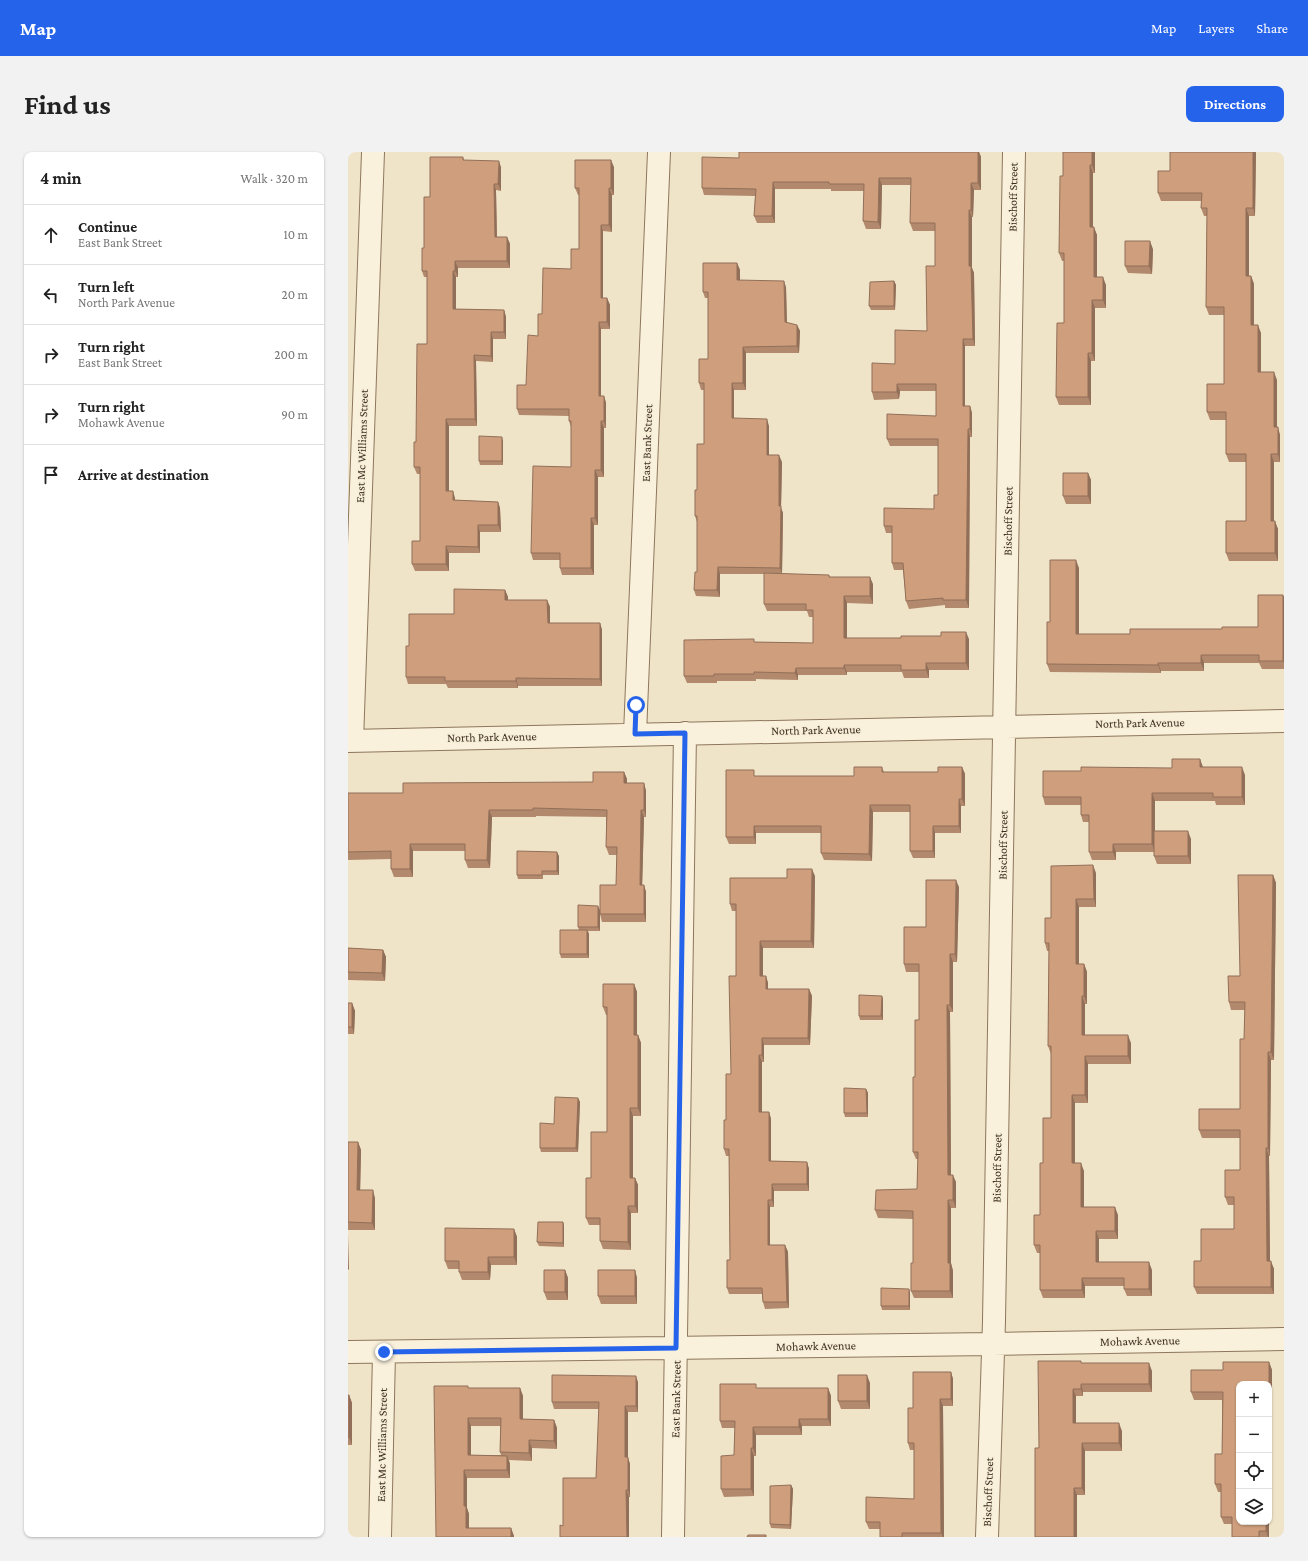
<!DOCTYPE html>
<meta charset="utf-8">
<style>
:root{--surface:#fff;--page:#f2f2f2;--text:#222;--muted:#767676;--line:#e0e0e0;--accent:#2563eb}
body{margin:0;font-family:"Crimson Pro",serif;background:var(--page);color:var(--text)}
.controls{position:absolute;right:12px;bottom:12px;display:grid;overflow:hidden;border-radius:8px;box-shadow:0 1px 3px #0004}
.controls button{width:36px;height:36px;display:grid;place-items:center;padding:0;border:0;border-bottom:1px solid var(--line);background:var(--surface);color:var(--text);font:20px sans-serif}
.stop{position:absolute;width:12px;height:12px;margin:-9px;border:3px solid #2563eb;border-radius:50%;background:#fff}
.stop.end{background:#2563eb;border-color:#fff;box-shadow:0 1px 4px #0008}
.list{margin:0;padding:0;list-style:none}
h2{display:flex;justify-content:space-between;align-items:center;height:52px;margin:0;padding:0 16px;font-size:17px}
h2 small{font-size:13px;font-weight:400;color:var(--muted)}
.list li{display:grid;grid-template-columns:26px 1fr auto;gap:12px;align-items:center;box-sizing:border-box;height:60px;padding:0 16px;border-top:1px solid var(--line)}
.list b{display:block;font-size:15px;white-space:nowrap}
.list p{margin:0;font-size:13px;white-space:nowrap;color:var(--muted)}
.list em{font-size:13px;font-style:normal;color:var(--muted)}
.icon{flex:none;width:22px;height:22px;fill:none;stroke:currentColor;stroke-width:2;stroke-linecap:round;stroke-linejoin:round}
.map{position:relative;flex:none;width:936px;height:1385px;overflow:hidden;border-radius:8px}
header{display:flex;align-items:center;gap:24px;box-sizing:border-box;height:56px;padding:0 20px;background:var(--accent);color:#fff}
header strong{font-size:19px}
nav{display:flex;gap:22px;margin-inline-start:auto;font-size:14px}
.intro{display:flex;align-items:center;justify-content:space-between;box-sizing:border-box;height:96px;padding:0 24px}
h1{margin:0;font-size:28px}
.button{padding:10px 18px;border-radius:8px;background:var(--accent);color:#fff;font-size:14px;font-weight:700}
main{display:flex;gap:24px;padding:0 24px}
aside{flex:1;background:var(--surface);border-radius:8px;box-shadow:0 1px 3px #0004}
.map>svg:first-child{display:block}
.lines{fill:none;stroke-linecap:round;stroke-linejoin:round}
.minor-casing{stroke:#8d765c;stroke-width:24}
.minor{stroke:#faf1dc;stroke-width:22}
.wall{fill:#b2896c;fill-rule:evenodd}
.shaded-wall{fill:#916f58}
.building{fill:#cf9f7d;stroke:#916f58}
.route{stroke:#2563eb;stroke-width:5}
.labels{text-anchor:middle;stroke-width:3;stroke-linejoin:round;paint-order:stroke}
.street-label{font-size:12px;fill:#3d2e20;stroke:#f7eed8}
</style>
<header>
<strong>Map</strong>
<nav><a>Map</a><a>Layers</a><a>Share</a></nav>
</header>
<div class="intro"><h1>Find us</h1><a class="button">Directions</a></div>
<main>
<aside>
<h2>4 min<small>Walk · 320 m</small></h2>
<ul class="list">
<li><svg class="icon" aria-label="ahead" viewBox="0 0 24 24"><path d="M12 20V5M6 11l6-6 6 6"/></svg><div><b>Continue</b><p>East Bank Street</p></div><em>10 m</em></li>
<li><svg class="icon" aria-label="left" viewBox="0 0 24 24"><path d="M17 20v-9H6M10 6l-5 5 5 5"/></svg><div><b>Turn left</b><p>North Park Avenue</p></div><em>20 m</em></li>
<li><svg class="icon" aria-label="right" viewBox="0 0 24 24"><path d="M7 20v-9h11M14 6l5 5-5 5"/></svg><div><b>Turn right</b><p>East Bank Street</p></div><em>200 m</em></li>
<li><svg class="icon" aria-label="right" viewBox="0 0 24 24"><path d="M7 20v-9h11M14 6l5 5-5 5"/></svg><div><b>Turn right</b><p>Mohawk Avenue</p></div><em>90 m</em></li>
<li><svg class="icon" aria-label="arrive" viewBox="0 0 24 24"><path d="M6 21V4h12l-3 4 3 4H6"/></svg><div><b>Arrive at destination</b></div></li>
</ul>
</aside>
<div class="map">
<svg width="936" height="1385" viewBox="0 0 936 1385">
<rect width="100%" height="100%" fill="#f0e4c8"/>
<g class="lines">
<defs>
<path id="minor" d="M287,582l24,-582
M0,589l936,-20
M4,589l21,-589
M0,1200l645,-8 291,-5
M32,1385l4,-184
M325,1385l12,-804
M639,1385l7,-216 20,-1169"/>
</defs>
<use href="#minor" class="minor-casing"/>
<use href="#minor" class="minor"/>
</g>
<path class="wall" d="M391,0h240l2,5v33h-7l-1,27h-1v51l2,5 1,73h-10v60h5l2,7v24h-2l-1,171h-24v-3l-36,4 -3,-8 -3,-31h-9l-2,-7v-30h-6l-2,-7 50,-17 4,-14v-49h-48l-3,-7 49,-23v-25h-36l-1,8 -25,1 -2,-8 23,-28 32,-33 8,-65v-35h-22l-3,-8 1,-38h-29l-1,44h-15l-3,-8 1,-30h-33v-2h-56v34h-18l-3,-7 1,-20 -51,-1 -2,-7 37,-30z
M747,0v21h-2v54l4,8v42l9,8v23h-11v53h-4v44h-32l-3,-8 8,-74v-62h-2l-3,-8 4,-77z
M908,0l-1,64h-6v60h2l3,8v41l7,8v39l16,8v47l3,8v27h-6v59l4,8v32h-49l-3,-8 20,-32v-59h-17l-3,-8v-34h-16l-3,-8 17,-28v-69h-15l-3,-8 1,-91h-3l-3,-8 1,-7h-41l-3,-8 12,-22z
M115,5l1,3 37,7v24l-5,-1 1,47h10l3,7v24h-52v9h-2v32l48,1 2,7v22h-13v23l-17,-1 1,65h-28v65l6,7v2l43,2 2,6 1,24h-21v21h-31v18h-34l-3,-7 8,-23v-67h-3l-3,-7 2,-25 11,-98v-67h-3l-2,-6 2,-23z
M266,15v28h-2v37l-9,-1v67h4l3,7v24h-9v67h3l2,7v25h-2v49h-6v48h-4v50h-32l-2,-7v-8h-27l-2,-7 40,-86v-40l-2,-6v-5l-50,-1 -2,-6 9,-24 12,-49 4,-22 29,-45 8,-20v-54h-1l-3,-7z
M805,97l-1,25 -24,-1 -3,-7z
M389,111l3,7v10l46,7 1,36 10,2 3,6 -1,22h-53v37h-12v28l35,8v29l13,7 -1,46 2,5 -1,61 47,1 1,2 43,7v20l-26,-1v35l122,1v31h-40v8h-25l-2,-6h-55v3h-49v5l-42,-1v2h-39v2h-30l-3,-7 71,-34 58,1v-26h-4l-2,-6h-40l-3,-7v-30h-44v23l-24,-1 -2,-6 3,-18v-50l-2,-6 2,-26 7,-46v-54h-3l-2,-7 9,-24v-61h-3l-2,-6z
M546,129l2,4 -1,25h-24l-2,-4z
M155,289v24h-23l-1,-4z
M740,321l3,7v24h-25l-3,-8z
M731,416v66h51l128,-7 26,-30v72h-22l-3,-6h-55v8h-43v2l-111,-1 -3,-8 3,-42z
M157,438l3,7v3h39l3,7v16h50l2,7v56h-84v2h-70l-2,-4h-38l-2,-7 3,-31 45,-32z
M852,607l2,8 43,8v30h-29l-1,-4h-60v30l36,8v25h-34l-3,-8v-4h-38v8h-24l-3,-8v-30h-6l-2,-7v-10h-36l-2,-8 38,-26 91,-3z
M534,615l2,5h54l24,-5 3,7v32h-4v27h-26v25h-22l-3,-7v-39h-37l-1,49 -48,-1 -3,-7v-20h-65v11h-27l-3,-7 30,-61h98z
M276,620l3,7v4h17l2,8v26h-2l-2,68h2l2,7v30h-44l-2,-8v17h-12l1,3v24h-28l-1,-4 19,-24 -1,-3 22,-17 16,-25 1,-30h-8l-3,-8v-30l-70,-1v1h-44l-2,51h-22l-3,-8v-9h-52v26h-19l-3,-8v-10l-43,1v-67h55l190,-11z
M211,704v19h-16v4h-25l-1,-4z
M748,721v34h-17v57h5l3,8v32h-2v31l46,8v21h-43v39h-13v60l9,8v36l34,8v24h-19v23l53,8v26h-25l-3,-7v-3h-39v12h-42l-3,-8v-37h-3l-3,-8 6,-30 3,-52 8,-45v-64l-3,-8 1,-95h-2l-2,-8 6,-25z
M925,723l3,8 -2,177h-3l-1,96h-1l1,105 4,8v25h-77l-3,-7 7,-26 33,-32v-24h-6l-3,-8 15,-27v-32h-38l-3,-8 41,-21 4,-70 1,-29h-14l-2,-8 11,-26z
M467,724l-1,72h-51v28h3l2,7v6h41l3,7 -2,49h-46v17h-2v50h7l2,7v42l36,1 2,7v22h-35v16h-4v38h15l3,7 1,56 -24,1 -2,-7 -1,-8h-33l-2,-6 3,-28 -1,-104h-3l-2,-7 7,-75 5,-98v-65h-4l-2,-7 57,-26z
M611,735l-2,75h-4v50h-3l1,163 5,7v26h-5v55l2,8v27h-39l-3,-7 2,-28v-44l-35,-1 -3,-8 42,-21 1,-30h-2l-3,-7 2,-75 4,-57v-48h-13l-2,-8z
M0,796l35,2 3,7 -1,24 -37,-1z
M286,832l3,8v43h1l3,8v73h-8v62h2l3,7v28h-7v37l-28,-1 -3,-8v-16h-11l-3,-7 5,-40 16,-46v-117h-1l-3,-8z
M534,844l1,4v20h-23l-1,-4z
M0,851h4l3,8 -1,23h-6z
M518,937l2,4v24h-23l-1,-4z
M230,946l2,4 -2,50h-37l-1,-4z
M0,990h10l3,8 -1,40 15,8v32h-27z
M215,1070l1,4v21l-25,-1 -2,-4z
M166,1077l3,8v28h-26l-1,15h-28l-3,-8v-3h-11l-3,-8z
M217,1118l3,8v22h-21l-3,-8z
M287,1118l2,8v26h-36l-3,-8z
M561,1137l1,4v17h-28l-1,-4z
M921,1210l3,8v62h-3v-48h-30l30,138v15h-37v-13h-8l-3,-7v-25h-3l-3,-8 7,-30v-54h-28l-3,-8 32,-22z
M733,1211l71,8v21h-69v4h-7v27l46,8v20h-37v44h-8v42l-38,-89z
M603,1220l2,7v27h-10l1,131h-64v-8h-11l-3,-7 48,-23v-49h-4l-2,-7 5,-35z
M290,1230v30h-10v46l2,6v33h-1v40l-66,-11 33,-48 3,-69h-45l-2,-7z
M522,1231v26h-29l-3,-8z
M120,1236h52l3,8v23l31,1 3,8v21l-25,-1v13l-23,-1 1,4v14h-43v30l2,6v14h42l3,9h-78zM123,1274h29v26l1,3h-30z
M410,1236h70l3,8v30h-29v9h-46v21h-2v40l-30,1 -3,-8 13,-34 1,-27h-13l-2,-7z
M0,1243h1l3,8v42h-4z
M443,1333l2,4 -2,40 -20,-1 -1,-4z"/>
<path class="shaded-wall" d="M630,0h1l2,5v33l-3,-7z
M744,0h3v21l-3,-8z
M905,0h3l-1,64 -2,-8z
M263,8l3,7v28l-3,-7z
M151,9l2,6v24l-3,-7z
M742,13l3,8v62l-3,-8z
M531,26l3,7 -1,44 -3,-7z
M425,30l2,7v34l-3,-7z
M623,31l3,7 -1,27 -2,-7z
M146,32l2,6 1,54 -2,-7z
M261,36l3,7v37l-3,-7z
M898,56l3,8v68l-3,-8z
M621,58l3,7v51l2,5 1,73 -2,-7 -4,-73z
M253,73l2,6v74l-2,-7z
M746,75l3,8v50l-3,-8z
M159,85l3,7v24l-3,-7z
M802,89l3,8 -1,25 -3,-8z
M107,109l3,7v9l-3,-6z
M389,111l3,7v17l-3,-7z
M105,119l3,6v39l-3,-7z
M903,124l3,8v49l-3,-8z
M755,125l3,8v23l-3,-8z
M436,129l2,6 1,42 -2,-7z
M546,129l2,4 -1,25 -1,-4z
M259,146l3,7v24l-3,-7z
M744,148l3,8v53l-3,-8z
M156,158l2,7v22l-2,-7z
M251,170l2,7v74l-2,-7z
M449,173l3,6 -1,22 -2,-7z
M910,173l3,8v47l-3,-8z
M143,180l2,7v23l-2,-6z
M615,187l2,7v67l-2,-7z
M395,195l3,6v37l-3,-7z
M740,201l3,8v44l-3,-8z
M126,203l2,6 1,65 -2,-7z
M926,220l3,8v55l-3,-8z
M384,231l2,7v35l-2,-7z
M549,232l3,7 -1,8 -2,-7z
M256,244l2,7v25l-2,-7z
M622,254l2,7v24l-2,-8z
M98,267l3,7v72l-3,-7z
M419,267l2,7v36l-2,-7z
M253,269l3,7v49l-3,-7z
M930,275l2,8v27l-2,-8z
M620,277l2,8 -1,171 -3,-8z
M154,285l1,4v24l-1,-4z
M923,302l3,8v67l-3,-8z
M431,303l3,7 -1,46 2,5 -1,61 -2,-6 -1,-62z
M247,318l3,7v48l-3,-7z
M740,321l3,7v24l-3,-8z
M105,339l2,7v9l-2,-7z
M150,350l2,6 1,24 -3,-7z
M243,366l3,7v50l-3,-7z
M927,369l3,8v32l-3,-8z
M130,373l2,7v21l-2,-6z
M98,394l3,7v18l-3,-7z
M728,408l3,8v74l-3,-8z
M370,415l2,7v23l-3,-7z
M522,425l3,7v20l-3,-8z
M157,438l3,7 -1,10 -2,-7z
M935,443l1,2v66l-1,-2z
M496,444l3,7v42l-3,-7z
M199,448l3,7v23l-2,-7z
M252,471l2,7v56l-2,-7z
M618,480l3,7v31l-3,-7z
M853,503l3,8v8l-3,-8z
M578,511l3,7v8l-3,-8z
M810,511l3,8v2l-3,-8z
M496,513l3,7v3l-3,-7z
M448,516l2,7v5l-3,-7z
M168,526l2,8v2l-2,-7z
M852,607l3,8h-3z
M614,615l3,7v32l-3,-7z
M894,615l3,8v30l-3,-8z
M276,620l3,7v12l-3,-8z
M296,631l2,8v26l-2,-7z
M804,641l3,8v51l-3,-8z
M611,647l2,7v27l-2,-7z
M522,653l3,7 -1,49 -3,-7z
M141,658l3,7 -2,51 -3,-8z
M293,658l3,7 -2,75 -2,-7z
M406,674l2,7v11l-2,-7z
M585,674l2,7v25l-2,-7z
M840,679l3,8v25l-3,-8z
M62,692l3,7v26l-3,-8z
M765,692l3,8v8l-3,-8z
M209,700l2,4v19l-2,-4z
M745,713l3,8v34l-2,-8z
M464,717l3,7 -1,72 -3,-7z
M925,723l3,8 -2,177 -3,-8z
M608,728l3,7 -2,75 -2,-8z
M296,733l2,7v30l-2,-8z
M728,747l3,8v65l-3,-8z
M250,754l2,4v21l-2,-4z
M239,778l2,4v24l-2,-4z
M412,789l3,7v35l-3,-7z
M35,798l3,7 -1,24 -3,-8z
M602,802l3,8v50l-3,-7z
M736,812l3,8v32l-3,-8z
M418,824l2,7v13l-2,-7z
M286,832l3,8v51l-3,-8z
M461,837l3,7 -2,49 -2,-7z
M534,844l1,4v20l-2,-4z
M734,844l3,8v39l-3,-8z
M4,851l3,8 -1,23 -2,-7z
M599,853l3,7 1,170 -3,-7z
M290,883l3,8v73l-3,-8z
M780,883l3,8v21l-3,-8z
M414,886l2,7v17l-2,-7z
M920,900l3,8 -1,96 -2,-8z
M411,903l3,7v56l-3,-6z
M737,904l3,8v39l-3,-8z
M518,937l2,4v24l-1,-4z
M724,943l3,8v68l-3,-8z
M230,946l2,4 -2,50 -2,-4z
M282,956l3,8v69l-3,-7z
M421,960l2,7v49l-2,-7z
M10,990l3,8 -1,48 -3,-8z
M918,996l3,8 1,113 -3,-8z
M459,1010l2,7v22l-2,-7z
M733,1011l3,8v44l-3,-8z
M605,1023l3,7v26l-3,-8z
M287,1026l3,7v28l-3,-7z
M424,1032l2,7v16l-2,-7z
M25,1038l2,8v32l-3,-7z
M420,1048l2,7v45l-2,-7z
M600,1048l3,8v55l2,8v27l-3,-7 -2,-28z
M280,1054l3,7v37l-3,-8z
M767,1055l3,8v24l-3,-8z
M215,1070l1,4v21l-1,-4z
M166,1077l3,8v28l-3,-8z
M748,1079l3,8v31l-3,-8z
M0,1083l1,35 -1,-1z
M437,1093l3,7 1,56 -2,-6z
M140,1105l3,8 -1,15 -2,-8z
M923,1109l3,8v25l-3,-7z
M801,1110l3,8v26l-3,-7z
M217,1118l3,8v22l-3,-8z
M287,1118l2,8v26l-2,-8z
M734,1126l3,8v12l-3,-8z
M561,1137l1,4v17l-1,-4z
M921,1210l3,8v62l-3,-8z
M801,1211l3,8v21l-3,-8z
M603,1220l2,7v27l-2,-7z
M519,1223l3,8v26l-3,-8z
M288,1224l2,6v30l-2,-6z
M733,1232l2,8v4l-2,-7z
M172,1236l3,8v31l-3,-8z
M480,1236l3,8v30l-3,-7z
M725,1237l3,7v35l-3,-8z
M1,1243l3,8v42l-3,-8z
M592,1247l3,7 1,131h-1l-2,-4z
M277,1254l3,6v46l2,6v33l-2,-7 -3,-33z
M120,1266l3,8v37l-3,-8z
M451,1267l3,7v9l-3,-8z
M206,1268l3,8v21l-3,-8z
M771,1271l3,8v20l-3,-8z
M405,1275l3,8v21l-3,-8z
M181,1288l3,8v13l-3,-8z
M734,1291l3,8v44l-3,-7z
M403,1296l3,8v40l-3,-7z
M159,1304l3,8v14l-3,-8z
M116,1318l3,8v30l2,6v22l-3,-8 -2,-22z
M443,1333l2,4 -2,40 -1,-4z
M726,1336l3,7v42h-3z
M278,1338l3,7v40h-2z
M918,1370h3v15h-1l-2,-6z
M163,1376l3,8v1h-3z"/>
<path class="building" d="M391,0h239v31h-7v27h-2v56h2l2,73h-10v67h7v23h-2l-2,171h-23v-2l-37,3 -3,-38h-11v-37h-8v-18l50,1v-14h4v-56h-51v-25l49,2v-32h-39v8h-25v-29l23,1v-34l32,1 -1,-65h9v-43h-25l1,-45h-32l-1,44 -15,-1 1,-37h-35v-2h-56l-1,34h-18l2,-27 -54,-1v-31l37,1z
M715,0h29v13h-2v62h4v50h9v23h-11v53h-4v44h-32l1,-74h7v-70h-5l1,-77h3z
M822,0h83v56h-7v68h5v49h7v47h16v55h4v27h-7v67h4v32h-49v-32h20v-67h-20v-42h-19v-28h17v-77h-18l1,-99h-6l1,-15h-44v-22h12z
M82,5h33v3l36,1 -1,23h-4l1,53h12v24h-52v10h-2v38l51,1v22h-13v24l-17,-1 1,64h-29v72h7v9l45,2v23h-20v22l-32,-1v18h-34v-23h8v-74h-6v-25h2l1,-98h10v-73h-5v-23h2v-51h6z
M227,8h36v28h-2v37h-8v73h6v24h-8v74h5v25h-3v49h-6v48h-4v50h-31v-15h-29l2,-87 38,1v-46h-2v-12h-52v-24h9l2,-50 10,1v-22h4l1,-46 28,1v-20h8v-61h-4z
M777,89h25l-1,25h-24z
M355,111h34v17l47,1 1,41 12,3v21l-54,1v36h-11v35l35,1v36h12v51h2l-1,62 -62,-1 -1,23h-23l1,-18h2v-56h-2v-26h2v-46h7v-61h-5v-24h9v-67h-5z
M546,129v25h-25l1,-24z
M131,284l23,1v24h-23z
M715,321h25v23h-25z
M702,408h26v74h54v-5h92v-2h36v-32h25v66h-24v-6h-58v8h-43v2l-111,-1v-42h3z
M416,421l65,2v2h41v19h-26v42h57v-2h40v-4h25v31h-40v7h-25v-5h-57v3h-48l-1,5 -41,-1v2h-40v2h-30v-36l70,-1v3l59,1v-33h-7v-6h-42z
M106,437l51,1v10h42l1,23h52v56l-84,-1v3h-71v-4h-39v-31h3v-32h45z
M824,607h28v8h42v30h-29v-4h-61v51h-39v8h-24v-37h-8v-18h-38v-26h38v-4l91,1z
M506,615h28v5h56v-5h24v32h-3v27h-26v25h-23v-46h-40l-1,49 -48,-1v-27h-67v11h-28v-67h28v6h100z
M245,620h31v11h20v27h-3l-1,75h4v29h-44v-29h16l1,-38h-11l1,-37 -74,-2v2h-44l-2,50h-22v-16h-55v25h-19v-18l-43,1v-59h55v-10l190,-1z
M806,679h34v25h-34z
M169,699l40,1v19h-15v4h-25z
M745,713l1,34h-18v65h8v32h-2v39h46v21h-43v39h-13v68h9v44h34v24h-19v31h53v27h-25v-11h-42v12h-42v-45h-6v-30h6v-52h3v-45h8v-72h-3l1,-103h-4v-25h6v-52z
M439,717h25l-1,72h-51v35h6v13h43l-1,49h-46v17h-3v57h10v49l38,1v22h-35v16h-4v45h17l2,57h-24l-1,-14h-35v-28h3l-1,-111h-5v-29h2v-46h5l-2,-98h7v-72h-6v-26h57z
M890,723h35l-2,177h-3v96h-2l1,113h4v26h-77v-26h7v-32h33v-32h-9v-27h15v-40h-41v-21h41v-70h4l1,-37h-16l-1,-26h12z
M578,728h30l-1,74h-5v51h-3l1,170h5v25h-5v63h2v28h-39v-28h2v-52l-38,-1 1,-20 41,-1 1,-37h-5v-75h2v-57h4v-56h-15v-37h22z
M230,753l20,1v21h-20z
M212,778h27v24h-27z
M0,796l35,2 -1,23 -34,-1z
M255,832h31v51h4v73h-8v70h5v28h-7v36l-28,-1v-23h-14v-40h5v-46h16v-125h-4z
M511,843l23,1 -1,20h-22z
M0,851h4v24h-4z
M496,936l22,1 1,24h-23z
M207,945l23,1 -2,50h-36v-25l14,1z
M0,990h10l-1,48h16l-1,33 -24,-1z
M190,1070h25v21l-26,-1z
M97,1076l69,1v28h-26v15h-29v-11h-14z
M196,1118h21v22h-21z
M250,1118h37v26h-37z
M533,1136l28,1v17h-28z
M690,1209h43v2h68v21h-68v5h-8v34h46v20h-37v45h-8v49h-39v-89h4z
M875,1210h46v62v-40h-30v138h27v9h-7v6h-27v-20h-11v-33h-6v-30h7l1,-62h-32v-22h32z
M565,1220h38v27h-11l1,134h-39v4h-22v-15h-14v-25l48,2v-56h-6v-35h5z
M204,1223l84,1v30h-11v51h3v33h-2l1,47h-67v-12l3,1v-48h33l3,-76h-47z
M490,1223h29v26h-29z
M372,1232h36v4h72v31h-29v8h-46v21h-2v41h-30v-33l13,-1 1,-34h-15z
M86,1234h34v2h52v31l34,1v21l-25,-1v13l-29,-1 1,-34h-33v37l39,1v14h-43v36h2v22h45v9h-75z
M0,1243h1v42h-1z
M443,1333l-1,40 -20,-1v-38z
M400,1383h18v2h-19z"/>
<g class="lines">
<path class="route" d="M36,1200l292,-4 9,-615 -50,1 1,-29"/>
</g>
<g class="labels">
<g class="street-label">
<text transform="translate(665 45) rotate(-89)" y="4">Bischoff Street</text>
<text transform="translate(299 291) rotate(-88)" y="4">East Bank Street</text>
<text transform="translate(14 294) rotate(-88)" y="4">East Mc Williams Street</text>
<text transform="translate(660 369) rotate(-89)" y="4">Bischoff Street</text>
<text transform="translate(792 571) rotate(-1)" y="4">North Park Avenue</text>
<text transform="translate(468 578) rotate(-1)" y="4">North Park Avenue</text>
<text transform="translate(144 585) rotate(-1)" y="4">North Park Avenue</text>
<text transform="translate(655 693) rotate(-89)" y="4">Bischoff Street</text>
<text transform="translate(649 1016) rotate(-89)" y="4">Bischoff Street</text>
<text transform="translate(792 1189) rotate(-1)" y="4">Mohawk Avenue</text>
<text transform="translate(468 1194) rotate(-1)" y="4">Mohawk Avenue</text>
<text transform="translate(328 1247) rotate(-89)" y="4">East Bank Street</text>
<text transform="translate(34 1293) rotate(-89)" y="4">East Mc Williams Street</text>
<text transform="translate(640 1340) rotate(-88)" y="4">Bischoff Street</text>
</g>
</g>
</svg>
<div class="controls">
<button>+</button>
<button>−</button>
<button><svg class="icon" aria-label="locate" viewBox="0 0 24 24"><circle cx="12" cy="12" r="6"/><path d="M12 2v4M12 18v4M2 12h4M18 12h4"/></svg></button>
<button><svg class="icon" aria-label="layers" viewBox="0 0 24 24"><path d="M12 4l9 5-9 5-9-5zM3 14l9 5 9-5"/></svg></button>
</div>
<div class="stop" style="left:288px;top:553px"></div>
<div class="stop end" style="left:36px;top:1200px"></div>
</div>
</main>
